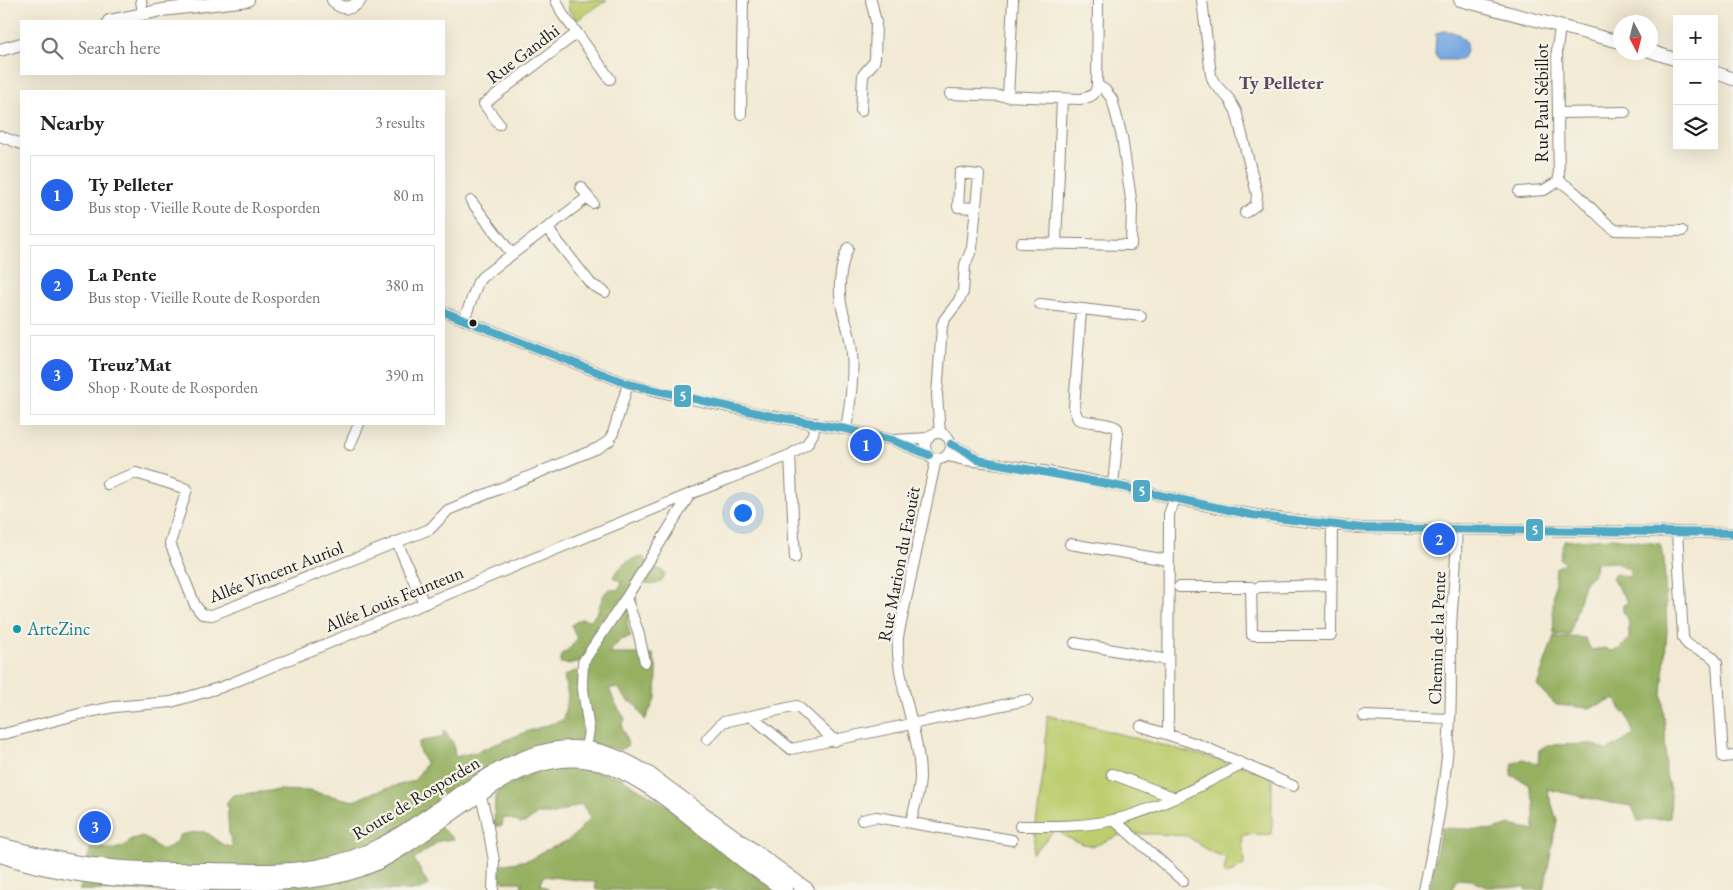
<!DOCTYPE html>
<meta charset="utf-8">
<style>
:root{--surface:#fff;--page:#f2f2f2;--text:#202124;--muted:#757577;--line:#e0e0e0;--accent:#2563eb}
body{margin:0;font-family:"EB Garamond",serif;background:var(--page);color:var(--text)}
.controls{position:absolute;right:15px;top:15px;display:grid;overflow:hidden;border-radius:0px;box-shadow:0 5px 20px #0002}
.controls button{width:45px;height:45px;display:grid;place-items:center;padding:0;border:0;border-bottom:1px solid var(--line);background:var(--surface);color:var(--text);font:25px sans-serif}
.compass{position:absolute;left:1613px;top:15px;width:45px;height:45px;border-radius:50%;background:var(--surface);box-shadow:0 5px 20px #0002;rotate:173deg}
.you{position:absolute;left:742px;top:512px;width:18px;height:18px;margin:-12px;border:4px solid #fff;border-radius:50%;background:#1a73e8;box-shadow:0 0 0 8px #1a73e833}
.badge{display:grid;place-items:center;width:32px;height:32px;border-radius:50%;background:var(--accent);color:#fff;font-size:16px;font-weight:700}
.pin{position:absolute;translate:-50% -50%;border:2px solid #fff;box-shadow:0 1px 5px #0006}
.list{margin:0;padding:0;list-style:none}
h2{display:flex;justify-content:space-between;align-items:center;height:65px;margin:0;padding:0 20px;font-size:21px}
h2 small{font-size:16px;font-weight:400;color:var(--muted)}
.list li{display:grid;grid-template-columns:32px 1fr auto;gap:15px;align-items:center;box-sizing:border-box;height:80px;margin:0 10px 10px;padding:0 10px;border:1px solid var(--line);border-radius:0px}
.list b{display:block;font-size:19px;white-space:nowrap}
.list p{margin:0;font-size:16px;white-space:nowrap;color:var(--muted)}
.list em{font-size:16px;font-style:normal;color:var(--muted)}
.icon{flex:none;width:28px;height:28px;fill:none;stroke:currentColor;stroke-width:2;stroke-linecap:round;stroke-linejoin:round}
.map{position:relative;flex:none;width:1733px;height:890px;overflow:hidden}
.search{position:absolute;background:var(--surface);box-shadow:0 5px 20px #0002;left:20px;top:20px;width:425px;height:55px;display:flex;align-items:center;gap:12px;box-sizing:border-box;padding:0 18px;border-radius:0px;color:var(--muted);font-size:19px}
.panel{position:absolute;background:var(--surface);box-shadow:0 5px 20px #0002;left:20px;top:90px;width:425px;height:335px;border-radius:0px}
.map>svg:first-child{display:block}
.green{fill:#becd6f;stroke:#6d7446}
.forest{fill:#96b062;stroke:#59663f}
.water{fill:#77a8e2;stroke:#4a627f}
.lines{fill:none;stroke-linecap:round;stroke-linejoin:round}
.minor-casing{stroke:#878378;stroke-width:12}
.tertiary-casing{stroke:#878378;stroke-width:14}
.secondary-casing{stroke:#878378;stroke-width:16}
.minor{stroke:#fff;stroke-width:10}
.tertiary{stroke:#fff;stroke-width:12}
.secondary{stroke:#fff;stroke-width:14}
.bus-1-casing{stroke:#f7f3e8;stroke-width:11}
.bus-1{stroke:#50a9c5;stroke-width:8}
.bus-dot{fill:#1c1c1c;stroke:#f7f3e8;stroke-width:2}
.culture-dot{fill:#0f9aa8;stroke:#f7f3e8;stroke-width:2}
.labels{text-anchor:middle;stroke-width:4.5;stroke-linejoin:round;paint-order:stroke}
.street-label{font-size:18px;fill:#1c1c1c;stroke:#f7f3e8}
.culture-label{font-size:18px;fill:#0d838f;stroke:#f7f3e8;text-anchor:start}
.neighbourhood-label{font-size:19px;font-weight:bold;fill:#5b4c62;stroke:#f7f3e8}
.line-badge{stroke:#f7f3e8;stroke-width:2}
.badge-label{font-size:14px;text-anchor:middle;font-weight:bold;fill:#fff}
</style>
<div class="map">
<svg width="1733" height="890" viewBox="0 0 1733 890">
<rect width="100%" height="100%" fill="#f7f3e8"/>
<filter id="ink" filterUnits="userSpaceOnUse"><feTurbulence type="fractalNoise" baseFrequency=".02" numOctaves="2"/><feDisplacementMap in="SourceGraphic" scale="10" xChannelSelector="R" yChannelSelector="G"/><feConvolveMatrix kernelMatrix="1 2 1 2 8 2 1 2 1" color-interpolation-filters="sRGB"/></filter>
<filter id="wash" filterUnits="userSpaceOnUse"><feTurbulence type="fractalNoise" baseFrequency=".0096" numOctaves="4" result="noise"/><feDisplacementMap in="SourceGraphic" scale="20" xChannelSelector="R" yChannelSelector="G"/><feGaussianBlur stdDeviation="1.12" result="paint"/><feColorMatrix in="noise" values="0 0 0 0 0 0 0 0 0 0 0 0 0 0 0 0 0 1.4 0 .05"/><feComposite in="paint" operator="in"/></filter>
<g filter="url(#wash)">
<rect width="100%" height="100%" fill="#f2ead4"/>
<path class="green" d="M568,0h39l-30,20 -8,-9z
M1047,715l225,59v60l-30,1 2,30 -11,7 -9,2 2,-16 -17,-7 -22,-15 -30,-2h-35l-28,12 -14,-3 -14,-6 -10,-8 -24,25 13,-95z"/>
<path class="forest" d="M1613,538l47,6 4,13 3,74 -5,63 3,33 1,48 5,19 -1,24 -32,3 -6,-15 -21,-3 -64,-14 10,31 -13,70h-19l2,-3h-40l-16,-7 -15,-1 -4,11h-23l12,-62 52,2 18,-5 23,6v-28l-5,-19 -18,-9 2,-11 10,-5 15,5 1,-14 8,-5 45,-1 15,7 27,-16 -7,-20 -6,-5 -5,-11 -27,9 -33,-3 -19,-19 17,-50 31,2 6,12 14,-2 6,3 8,-2 10,-10v-17l-6,-11v-6l5,-2 -16,-25 3,-4 15,3v-8l-7,-2 -6,-5 -23,1 2,3 -3,9 -9,8 -14,52 -16,-1 -1,-29 3,-37 8,-5 -4,-4 4,-18z
M643,557l11,11 8,2 3,4c-4,15 -15,9 -26,8l-10,13 8,4c-5,20 -15,13 -6,38l-11,3 -11,14h44l4,17 -1,27 -11,22 -10,-16 -8,-4 -9,-12h-9l5,13 11,18 -3,7 6,19 -8,5c-20,-4 -41,-11 -61,-9 -39,3 -100,51 -134,74l29,24 -15,2 -25,18 14,26 -8,5h-341l11,-41h25l9,-3 7,-7 14,-2 16,13c10,-3 14,-5 19,-15 6,-1 18,-4 24,-3 13,4 13,14 29,15l-4,-13 -2,-32 6,-7 45,-5 31,1 45,10 20,-9 40,-11 12,-17 -8,-16 1,-6c8,-3 15,-2 24,-5l1,-7 9,13 2,14 21,-5 50,-20 37,-12 5,-24 -4,-20 11,-5 10,4 6,-15 -22,4 -9,-1 2,-9 8,-6 7,-9 -6,-14 10,-6 10,1c13,-13 6,-20 18,-31l9,1 4,-8 -9,-5c10,-14 13,-17 30,-20z
M573,766l46,11 51,30 107,83h-181l-1,-8 -52,-6 -3,8 9,6h-28l1,-8h-19l-8,-11 6,-6 31,-6 10,-7 25,-11 12,-9 4,-7 8,-7 -9,-14 -28,10h-17c-19,18 -17,4 -34,4l-1,8h-8l1,-29 5,-8 41,-20z"/>
<path class="water" d="M1444,31c18,0 30,13 17,29h-22l-4,-5 1,-22z"/>
</g>
<g filter="url(#ink)">
<g class="lines">
<defs>
<path id="minor" d="M141,0l2,13
M1202,0l9,75 3,8 15,16 7,12 21,83 -1,11 -11,8
M1560,26l-3,24 2,131c22,12 36,35 56,49l67,1
M577,33l33,46
M950,94l130,5c10,-2 16,-3 17,-14
M1008,97l5,-97
M861,111l2,-36 11,-13 1,-4 1,-36 -5,-22
M1558,113l67,-1
M741,114l2,-114
M499,124l-15,-20 93,-71 -14,-18 -7,-15
M0,136l21,8
M581,187l7,10
M1519,192l25,-2 15,-9
M471,201l41,53
M547,228l44,56 14,8
M1056,242l6,-143
M1021,243l110,2 1,-39 -10,-69 -10,-38 -7,-9 -8,-5 1,-85
M1040,304l101,12
M1081,310l-7,98 4,11c13,5 27,2 39,9l1,6 -5,51
M444,312l184,72 54,13 89,19 75,13 46,11 37,15
M464,320l14,-38 4,-5 106,-80 5,6
M846,429c4,-23 8,-53 6,-76 -1,-15 -5,-28 -9,-41 -6,-20 -3,-46 5,-64
M940,433l-3,-38 5,-69 2,-6 14,-18 5,-10 2,-27 7,-17 7,-73 -19,-2 -2,34 18,1
M925 446a13 13 0 1 1 26 0a13 13 0 1 1-26 0Z
M895,440l34,-2
M951,444l16,8 11,8
M350,445l9,-21
M790,455l5,103
M946,456c7,0 12,3 19,4 82,8 162,28 243,46 52,11 101,16 154,22l371,5
M107,484l29,-11 51,16 -17,54 25,62 7,9 10,1 218,-86 18,-19 150,-62 11,-7 4,-8 15,-49
M1677,532l6,106c7,15 25,9 34,25l6,94 10,-1
M397,542l27,62
M1070,544l98,16
M1179,587h72l1,48h79l1,-110
M1251,591l8,-4 72,-2
M626,598l12,33 7,31
M1075,643l93,17
M751,716l46,-10 38,35
M1364,716l86,3
M1141,726l59,19 93,41
M1168,734l1,-220 6,-16
M0,735l79,-21 35,-7 57,-5 51,-15 468,-193 100,-39 17,-11 6,-10 2,-11
M707,739l16,-17 28,-6 40,33 236,-49
M585,754l4,-24 -7,-47 1,-21 43,-64 64,-104
M1112,774l61,23
M479,789l7,27 8,45 -1,29
M862,820l14,-3 136,23
M1114,820l69,61
M911,822c3,-14 9,-30 9,-45 0,-46 -25,-94 -22,-140l38,-178
M1020,826c29,0 61,1 89,-5 44,-9 94,-37 134,-57
M1424,890c12,-56 23,-112 26,-170 2,-30 0,-61 1,-92 1,-33 7,-66 5,-99"/>
<path id="tertiary" d="M333,0c8,10 19,10 27,0
M1460,0l160,42
M109,21l53,-11 86,-10
M0,50l21,-6
M1650,51l27,9
M1714,72l19,7"/>
<path id="secondary" d="M0,845c30,8 61,16 92,20 40,5 81,5 121,5 34,1 69,3 103,-3 23,-4 47,-12 67,-23 57,-30 123,-97 190,-96 28,0 51,11 74,25l160,117
M0,855c72,25 150,28 226,28 50,0 102,2 148,-19 65,-30 133,-112 209,-104 51,5 107,59 146,89 18,15 37,28 56,41"/>
</defs>
<use href="#minor" class="minor-casing"/>
<use href="#tertiary" class="tertiary-casing"/>
<use href="#secondary" class="secondary-casing"/>
<use href="#minor" class="minor"/>
<use href="#tertiary" class="tertiary"/>
<use href="#secondary" class="secondary"/>
<defs>
<path id="bus-1" d="M444,312l184,72 143,32 75,13 46,11 37,15
M951,444l16,8 11,8 135,25 139,30 110,13 371,5"/>
</defs>
<use href="#bus-1" class="bus-1-casing"/>
<use href="#bus-1" class="bus-1"/>
</g>
</g>
<circle class="bus-dot" cx="473" cy="323" r="4.5"/>
<circle class="culture-dot" cx="17" cy="629" r="5"/>
<g class="labels">
<g class="street-label">
<text transform="translate(523 54) rotate(-37)" y="6">Rue Gandhi</text>
<text transform="translate(1542 103) rotate(-90)" y="6">Rue Paul Sébillot</text>
<text transform="translate(899 564) rotate(-79)" y="6">Rue Marion du Faouët</text>
<text transform="translate(276 572) rotate(-21)" y="6">Allée Vincent Auriol</text>
<text transform="translate(394 599) rotate(-22)" y="6">Allée Louis Feunteun</text>
<text transform="translate(1437 638) rotate(-88)" y="6">Chemin de la Pente</text>
<text transform="translate(416 798) rotate(-31)" y="6">Route de Rosporden</text>
</g>
<g class="culture-label">
<text x="27" y="635">ArteZinc</text>
</g>
<g class="neighbourhood-label">
<text x="1281" y="89">Ty Pelleter</text>
</g>
</g>
<g class="line-badge">
<rect x="673" y="384" width="19" height="24" rx="5" fill="#50a9c5"/>
<rect x="1132" y="479" width="19" height="24" rx="5" fill="#50a9c5"/>
<rect x="1525" y="518" width="19" height="24" rx="5" fill="#50a9c5"/>
</g>
<g class="badge-label">
<text x="683" y="401">5</text>
<text x="1142" y="496">5</text>
<text x="1535" y="535">5</text>
</g>
</svg>
<div class="controls">
<button>+</button>
<button>−</button>
<button><svg class="icon" aria-label="layers" viewBox="0 0 24 24"><path d="M12 4l9 5-9 5-9-5zM3 14l9 5 9-5"/></svg></button>
</div>
<svg class="compass" viewBox="-18 -18 36 36"><path d="M0-13l5 13h-10z" fill="#e53935"/><path d="M0 13l5-13h-10z" fill="#757577"/></svg>
<div class="you"></div>
<div class="pin badge" style="left:866px;top:445px">1</div>
<div class="pin badge" style="left:1439px;top:539px">2</div>
<div class="pin badge" style="left:95px;top:827px">3</div>
<div class="search"><svg class="icon" aria-label="search" viewBox="0 0 24 24"><circle cx="10" cy="10" r="6"/><path d="M15 15l6 6"/></svg>Search here</div>
<section class="panel">
<h2>Nearby<small>3 results</small></h2>
<ul class="list">
<li><span class="badge">1</span><div><b>Ty Pelleter</b><p>Bus stop · Vieille Route de Rosporden</p></div><em>80 m</em></li>
<li><span class="badge">2</span><div><b>La Pente</b><p>Bus stop · Vieille Route de Rosporden</p></div><em>380 m</em></li>
<li><span class="badge">3</span><div><b>Treuz’Mat</b><p>Shop · Route de Rosporden</p></div><em>390 m</em></li>
</ul>
</section>
</div>
